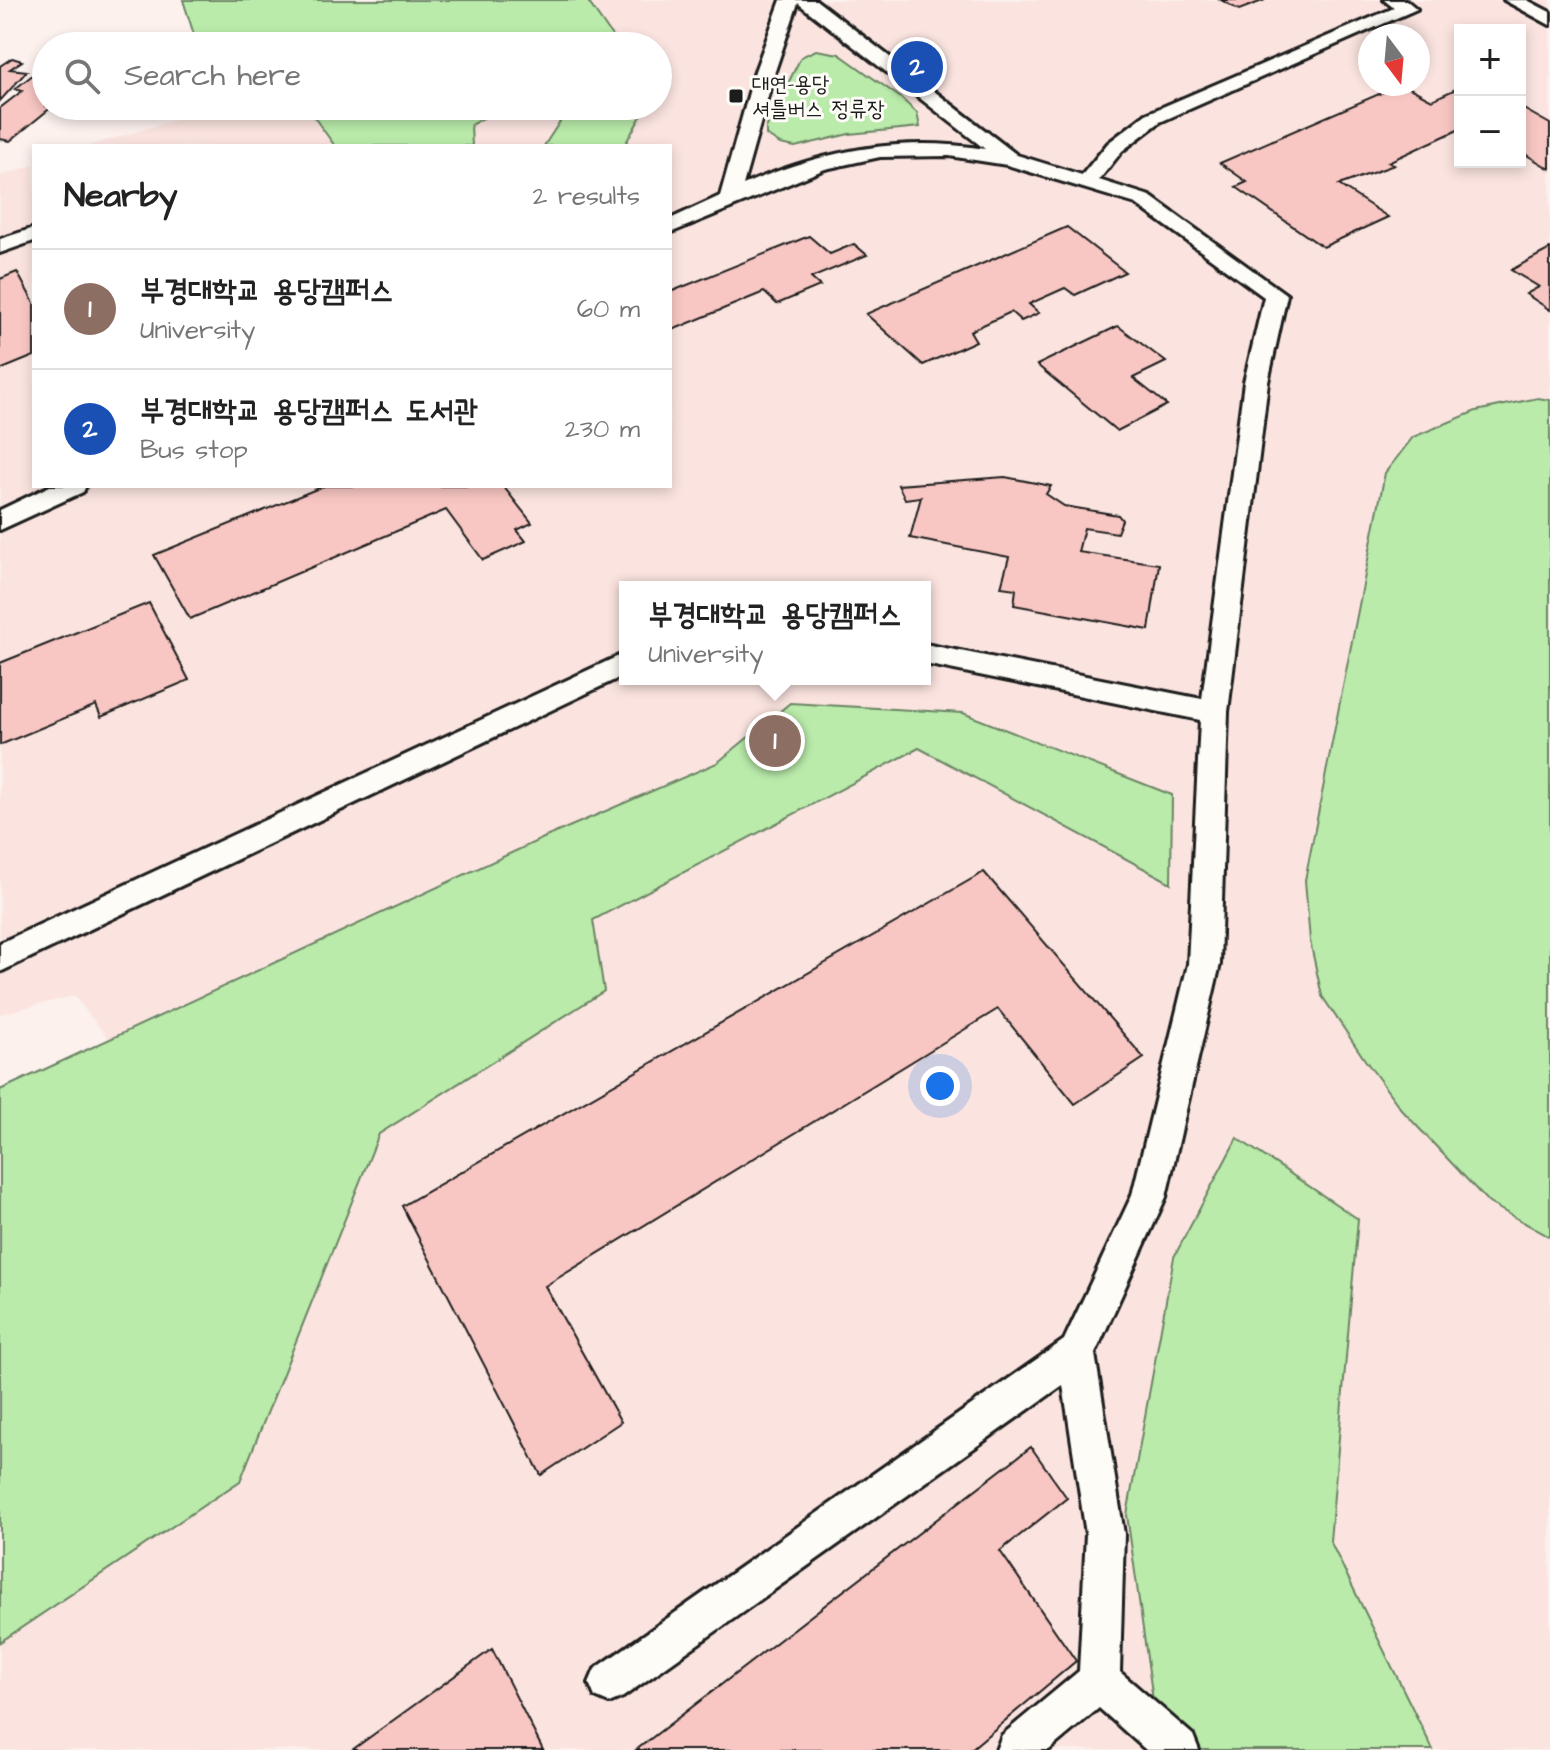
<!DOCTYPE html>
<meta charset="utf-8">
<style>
:root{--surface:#fff;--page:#f6f6f6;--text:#222;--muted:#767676;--line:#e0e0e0;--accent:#1c1c1c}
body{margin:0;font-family:"Architects Daughter","Poor Story",sans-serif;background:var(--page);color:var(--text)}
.controls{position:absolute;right:24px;top:24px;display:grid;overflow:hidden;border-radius:0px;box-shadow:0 4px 12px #0003}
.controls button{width:72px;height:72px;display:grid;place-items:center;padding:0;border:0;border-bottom:2px solid var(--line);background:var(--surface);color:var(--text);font:40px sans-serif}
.compass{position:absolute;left:1358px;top:24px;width:72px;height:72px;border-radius:50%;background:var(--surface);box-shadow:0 4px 12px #0003;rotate:164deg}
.you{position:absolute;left:940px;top:1086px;width:28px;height:28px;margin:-20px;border:6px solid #fff;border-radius:50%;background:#1a73e8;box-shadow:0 0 0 12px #1a73e833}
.badge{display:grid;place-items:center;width:52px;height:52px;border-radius:50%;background:var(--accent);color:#fff;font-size:26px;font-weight:700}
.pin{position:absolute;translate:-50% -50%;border:4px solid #fff;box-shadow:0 2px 8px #0006}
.popup{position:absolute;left:619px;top:581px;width:312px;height:104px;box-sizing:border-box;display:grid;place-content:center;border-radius:0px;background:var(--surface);filter:drop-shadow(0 2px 6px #0005);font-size:26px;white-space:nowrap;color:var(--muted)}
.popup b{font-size:30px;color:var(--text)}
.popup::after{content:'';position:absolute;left:50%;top:100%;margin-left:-16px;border:16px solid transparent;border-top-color:var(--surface)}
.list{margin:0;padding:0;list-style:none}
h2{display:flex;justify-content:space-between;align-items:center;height:104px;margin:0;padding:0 32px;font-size:34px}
h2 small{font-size:26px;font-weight:400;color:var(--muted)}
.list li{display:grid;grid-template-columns:52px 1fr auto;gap:24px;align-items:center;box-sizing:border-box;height:120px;padding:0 32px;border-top:2px solid var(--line)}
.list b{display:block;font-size:30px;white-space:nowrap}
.list p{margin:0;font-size:26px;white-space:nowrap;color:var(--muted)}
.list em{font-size:26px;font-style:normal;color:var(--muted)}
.icon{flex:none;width:44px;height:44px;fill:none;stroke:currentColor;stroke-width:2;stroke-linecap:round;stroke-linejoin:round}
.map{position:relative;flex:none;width:1550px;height:1750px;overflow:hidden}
.search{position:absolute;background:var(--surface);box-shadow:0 4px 12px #0003;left:32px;top:32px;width:640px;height:88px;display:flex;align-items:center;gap:20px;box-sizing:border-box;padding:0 28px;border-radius:44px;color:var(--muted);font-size:30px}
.panel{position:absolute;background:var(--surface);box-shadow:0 4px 12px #0003;left:32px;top:144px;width:640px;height:344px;border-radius:0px}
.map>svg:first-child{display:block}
.built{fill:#fbe4e0;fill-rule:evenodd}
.green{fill:#baebab;stroke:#6b8464;stroke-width:2}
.building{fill:#f8c7c3;stroke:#1c1c1c;stroke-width:2}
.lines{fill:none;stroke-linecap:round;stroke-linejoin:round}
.service-casing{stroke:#1c1c1c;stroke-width:6}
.service{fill:#fdfcf7;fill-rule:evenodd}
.poi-dot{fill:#1c1c1c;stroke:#fdfcf7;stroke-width:3}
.labels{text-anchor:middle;stroke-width:6;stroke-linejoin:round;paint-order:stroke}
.far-poi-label{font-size:22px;fill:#1c1c1c;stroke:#fdfcf7;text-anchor:start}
</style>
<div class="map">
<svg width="1550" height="1750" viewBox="0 0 1550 1750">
<rect width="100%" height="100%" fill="#fcf1ed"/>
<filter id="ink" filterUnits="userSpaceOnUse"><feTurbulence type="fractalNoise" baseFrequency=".0125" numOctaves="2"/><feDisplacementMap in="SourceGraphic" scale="16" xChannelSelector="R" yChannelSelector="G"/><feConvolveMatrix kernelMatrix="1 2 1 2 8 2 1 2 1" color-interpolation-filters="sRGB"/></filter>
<g filter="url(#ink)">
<path class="built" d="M464,0h1086v1750h-1550v-251l259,-274 -185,-229 -74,18v-838l34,-11v321h636v-340h-581l132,-40h437v-60h-206zM1460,30h60v132h-60zM1370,36h48v48h-48zM625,587h300v92h-300z"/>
<path class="green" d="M183,0h404l32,46h-416l-6,-2z
M816,50l23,4 62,44 16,15 3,14 -71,7 -54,13 -15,-3 -14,-9v-7l35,-71z
M306,106h199l-34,19 1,21h-137z
M570,106h77l-23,40h-80z
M1538,398l12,2v837l-61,-34 -88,-94 -36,-49 -43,-64 -12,-55 -5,-61 80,-407 28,-36 63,-26z
M790,703l173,10 209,82 -1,88 -252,-135 -326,172 11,71 -225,143 -139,347 -240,161v-552l548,-254 169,-73z
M1237,1138l121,81 -28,322 103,209h-270l-4,-7 -32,-228 47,-258z"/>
<path class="building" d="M1221,0h44l-26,10z
M12,58l10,3 -12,8 17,2 -27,30v-35z
M35,73l11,3v30h7l-43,35 -10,-2v-31l22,-17 -7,-2z
M1402,84l30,16 28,-13v42l-72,33 6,3 -55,20 49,32 -65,30 -87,-60 11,-5 -27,-19z
M1520,107l30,17v45l-30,-18z
M1067,227l58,45 -50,23 -10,-7 -36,16 10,9 -18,8 -10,-9 -41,19 6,10 -53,24 -57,-51z
M809,236l21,18 24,-10 13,11 -56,23 9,8 -43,18 -13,-12 -94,39v-39z
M1550,249v61l-24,-16 13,-7 -28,-17z
M17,272l17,31v53l-34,14v-91z
M1118,326l48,36 -33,16 34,27 -50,26 -80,-66z
M1005,477l46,9 -5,8 18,12 54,9 4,5 -5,13 -33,-5 -6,24 81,12 -10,66 -135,-25 2,-16 -15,-2 8,-30 -99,-19 11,-41 -16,2 -7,-14z
M324,486h179l29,37 -15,7 9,11 -43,19 -37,-50 -256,109 -36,-64z
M149,603l40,77 -88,37 -5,-12 -96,40v-82z
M984,872l160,186 -69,46 -77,-95 -453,277 76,136 -80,53 -139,-269z
M1031,1447l36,51 -67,53 76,110 -106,89h-334z
M492,1649l51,101h-191z"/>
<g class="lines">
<defs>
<path id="service" d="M781,0h35l201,155 65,20 26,-32 38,-29 248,-106 -10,-8h22l11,9 -257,113 -38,29 -23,29 51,16 137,99 -19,87 -40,330 -8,252 -54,233 -71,157 29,180 -4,138 73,63 6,15h-53l-47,-42 -50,42h-53l6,-15 77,-64 7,-137 -23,-149 -440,312 -14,6 -14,-6 -6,-14 6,-14 469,-329 68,-145 56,-231 12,-244 -275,-56v-20l277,55 42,-317 20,-85 -128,-93 -129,-39 -58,-9 -69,1 -55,12 -155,64v-14l50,-23 35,-125zM798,3l1,1 186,145c-85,-14 -164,2 -242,36l32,-114z
M1504,0h23l23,12v13z
M34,228v13l-34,12v-14z
M50,486h36l-3,6 -83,38v-20z
M625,653v22l-625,297v-29z"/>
</defs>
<use href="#service" class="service-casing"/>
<use href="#service" class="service"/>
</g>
</g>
<rect class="poi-dot" x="728" y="88" width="16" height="16" rx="4"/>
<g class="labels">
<g class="far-poi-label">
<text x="752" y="91">대연-용당<tspan x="752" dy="25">셔틀버스 정류장</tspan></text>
</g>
</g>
</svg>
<div class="controls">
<button>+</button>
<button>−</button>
</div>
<svg class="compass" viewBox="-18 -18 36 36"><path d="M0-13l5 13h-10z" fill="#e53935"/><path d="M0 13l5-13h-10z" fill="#767676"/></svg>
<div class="you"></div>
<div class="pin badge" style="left:775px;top:741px;background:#8d6e63">1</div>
<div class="popup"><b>부경대학교 용당캠퍼스</b>University</div>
<div class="pin badge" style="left:917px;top:67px;background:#1a4fb4">2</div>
<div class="search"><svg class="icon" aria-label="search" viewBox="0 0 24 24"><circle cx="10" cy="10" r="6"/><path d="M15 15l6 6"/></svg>Search here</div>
<section class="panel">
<h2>Nearby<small>2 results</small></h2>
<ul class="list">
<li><span class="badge" style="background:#8d6e63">1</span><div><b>부경대학교 용당캠퍼스</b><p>University</p></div><em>60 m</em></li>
<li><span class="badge" style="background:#1a4fb4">2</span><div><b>부경대학교 용당캠퍼스 도서관</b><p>Bus stop</p></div><em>230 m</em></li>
</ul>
</section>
</div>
